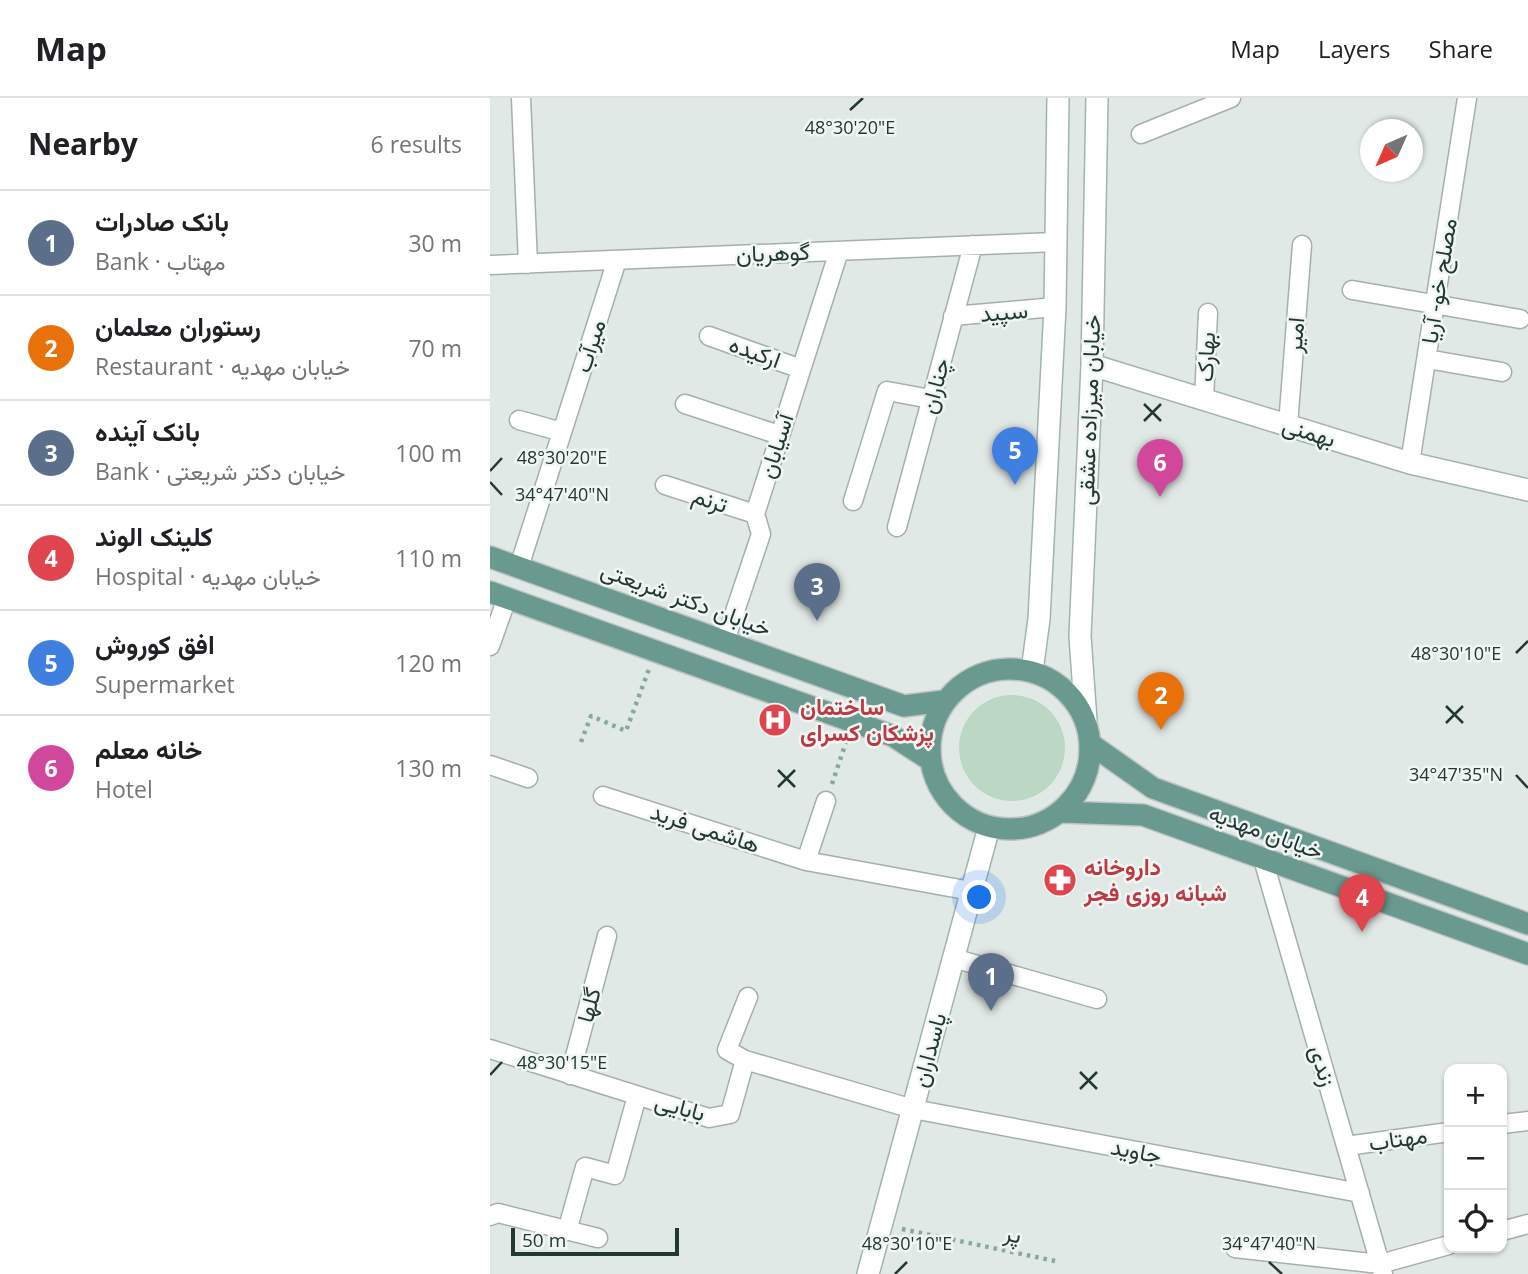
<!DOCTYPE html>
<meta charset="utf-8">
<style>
:root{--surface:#fff;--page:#f2f2f2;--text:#202124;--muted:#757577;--line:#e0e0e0;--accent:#1a73e8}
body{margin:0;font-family:"Open Sans",Vazirmatn,sans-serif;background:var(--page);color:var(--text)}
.controls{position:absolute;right:21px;bottom:21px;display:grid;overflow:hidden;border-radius:14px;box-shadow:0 2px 5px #0004}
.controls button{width:63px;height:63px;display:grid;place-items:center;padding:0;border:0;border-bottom:2px solid var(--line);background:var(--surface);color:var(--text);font:35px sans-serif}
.compass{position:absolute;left:870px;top:21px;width:63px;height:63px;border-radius:50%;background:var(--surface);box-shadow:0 2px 5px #0004;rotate:225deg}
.scale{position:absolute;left:21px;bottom:18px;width:168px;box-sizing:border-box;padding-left:7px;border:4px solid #233833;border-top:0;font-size:19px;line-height:24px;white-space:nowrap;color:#233833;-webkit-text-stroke:5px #f0f6f4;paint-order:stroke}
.you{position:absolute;left:490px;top:800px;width:24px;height:24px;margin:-18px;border:5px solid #fff;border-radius:50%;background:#1a73e8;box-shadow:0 0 0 10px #1a73e833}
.badge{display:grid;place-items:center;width:46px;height:46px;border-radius:50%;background:var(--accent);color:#fff;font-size:23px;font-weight:700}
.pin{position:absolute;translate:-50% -58px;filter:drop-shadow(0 2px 4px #0008)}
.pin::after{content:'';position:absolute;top:37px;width:24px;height:21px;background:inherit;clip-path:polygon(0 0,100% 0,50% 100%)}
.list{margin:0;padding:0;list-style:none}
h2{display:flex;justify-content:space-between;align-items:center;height:91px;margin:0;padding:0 28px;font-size:30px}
h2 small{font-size:23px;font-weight:400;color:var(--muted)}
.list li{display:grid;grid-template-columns:46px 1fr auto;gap:21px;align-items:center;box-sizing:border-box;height:105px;padding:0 28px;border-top:2px solid var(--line)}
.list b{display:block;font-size:26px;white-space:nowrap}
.list p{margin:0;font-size:23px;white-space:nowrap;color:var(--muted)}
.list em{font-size:23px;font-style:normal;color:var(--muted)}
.icon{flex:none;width:38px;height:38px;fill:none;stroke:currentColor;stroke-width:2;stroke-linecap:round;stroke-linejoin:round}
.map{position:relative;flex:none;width:1038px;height:1176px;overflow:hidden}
header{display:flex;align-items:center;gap:42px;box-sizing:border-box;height:98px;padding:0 35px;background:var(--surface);border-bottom:2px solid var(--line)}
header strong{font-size:33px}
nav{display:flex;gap:38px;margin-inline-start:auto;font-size:24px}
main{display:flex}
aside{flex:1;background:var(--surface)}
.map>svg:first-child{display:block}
.green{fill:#bcd8c4}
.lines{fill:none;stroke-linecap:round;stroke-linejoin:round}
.street-casing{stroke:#a4b0ad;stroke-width:21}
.secondary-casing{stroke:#a1b4ae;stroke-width:24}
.primary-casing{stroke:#bdc3c2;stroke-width:24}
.path{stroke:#85a99f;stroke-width:4.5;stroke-dasharray:3.5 5;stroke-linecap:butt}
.street{stroke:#fff;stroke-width:18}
.secondary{stroke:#fff;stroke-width:21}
.primary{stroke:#6a9a8f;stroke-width:21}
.ticks{fill:none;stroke:#233833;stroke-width:2.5}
.labels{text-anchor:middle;stroke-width:5;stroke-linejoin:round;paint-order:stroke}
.street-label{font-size:23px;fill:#233833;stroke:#f0f6f4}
.health-label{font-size:23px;font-weight:bold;fill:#be3a42;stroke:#f0f6f4;text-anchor:start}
.ticks-label{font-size:18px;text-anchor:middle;fill:#233833;stroke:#f0f6f4;stroke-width:5;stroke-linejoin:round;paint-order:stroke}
</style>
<header>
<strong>Map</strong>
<nav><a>Map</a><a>Layers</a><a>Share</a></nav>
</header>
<main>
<aside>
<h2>Nearby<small>6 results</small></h2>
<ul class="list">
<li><span class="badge" style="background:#5c6f8a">1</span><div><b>بانک صادرات</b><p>Bank · مهتاب</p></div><em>30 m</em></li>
<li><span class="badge" style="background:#e8710a">2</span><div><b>رستوران معلمان</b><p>Restaurant · خیابان مهدیه</p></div><em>70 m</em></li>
<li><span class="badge" style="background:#5c6f8a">3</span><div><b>بانک آینده</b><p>Bank · خیابان دکتر شریعتی</p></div><em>100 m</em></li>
<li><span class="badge" style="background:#e0444e">4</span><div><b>کلینک الوند</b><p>Hospital · خیابان مهدیه</p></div><em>110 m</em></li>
<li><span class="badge" style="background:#3f7fe0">5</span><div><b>افق کوروش</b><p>Supermarket</p></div><em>120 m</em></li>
<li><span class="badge" style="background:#d1479c">6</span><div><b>خانه معلم</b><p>Hotel</p></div><em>130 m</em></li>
</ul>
</aside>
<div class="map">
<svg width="1038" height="1176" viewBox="0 0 1038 1176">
<rect width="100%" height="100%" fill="#e1e9e6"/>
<path class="green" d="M469 650a53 53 0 1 1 106 0a53 53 0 1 1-106 0Z"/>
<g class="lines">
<defs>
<path id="street" d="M31,0l7,166
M651,36l90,-36
M0,167l566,-23
M862,192l168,29
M463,218l102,-9
M219,238l92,33
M937,261l75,13
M714,302l4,-87
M195,306l94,31
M29,322l43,12
M798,327l14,-180
M920,365l57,-365
M175,387l90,29
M363,403l34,-110 44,8
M407,429l76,-282
M29,469l98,-307
M235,543l36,-107 -6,-20 84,-263
M0,548l17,-48
M0,667l38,13
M113,698l203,65 165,30
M773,761l120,415
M316,763l20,-60
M463,860l144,41
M0,951l219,69 21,-4 15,-54 168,49 447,84
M255,962l-18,-10 21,-53
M80,977l37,-139
M1012,1026l26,-3
M856,1048l103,-14
M0,1118l8,-3 100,25
M77,1133l18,-64 30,8 22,-79
M1012,1133l26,-7
M745,1150l145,16 69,-19"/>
<path id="secondary" d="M602,267l318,98 118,27
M542,573l7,-52 16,-312 3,-209
M596,623l-6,-85 12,-271 5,-267
M378,1176l121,-447"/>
<path id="primary" d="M0,459l414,149 40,-5
M0,494l403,144 37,24
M440 651a80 80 0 1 1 160 0a80 80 0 1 1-160 0Z
M602,647l61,43 375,136
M571,714l82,3 385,139"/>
</defs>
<use href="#street" class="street-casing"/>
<use href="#secondary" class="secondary-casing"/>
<use href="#primary" class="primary-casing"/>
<path class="path" d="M91,644l10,-26 35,15 23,-62
M342,686l15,-45
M412,1131l153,32"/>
<use href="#street" class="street"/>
<use href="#secondary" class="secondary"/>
<use href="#primary" class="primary"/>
</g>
<path class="ticks" d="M360,12l13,-12M654,306l17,17M654,323l17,-17M0,373l12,-13M0,384l12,13M1026,555l12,-12M956,608l17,17M956,625l17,-17M288,672l17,17M1026,677l12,13M288,689l17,-17M590,974l17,17M0,977l12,-13M590,991l17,-17M779,1164l13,12M405,1176l12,-12"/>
<defs>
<symbol id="hospital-disc" viewBox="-11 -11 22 22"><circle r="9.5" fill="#e0444e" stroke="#f0f6f4"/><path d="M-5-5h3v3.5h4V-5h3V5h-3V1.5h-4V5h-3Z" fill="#fff"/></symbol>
<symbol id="pharmacy-disc" viewBox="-11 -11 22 22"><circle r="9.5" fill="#e0444e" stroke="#f0f6f4"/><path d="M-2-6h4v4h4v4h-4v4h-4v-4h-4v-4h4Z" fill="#fff"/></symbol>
</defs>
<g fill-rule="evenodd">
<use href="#hospital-disc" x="266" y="603" width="38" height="38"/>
<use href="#pharmacy-disc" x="551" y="763" width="38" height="38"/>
</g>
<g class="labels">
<g class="street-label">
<text transform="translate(283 155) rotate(-2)" y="8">گوهریان</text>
<text transform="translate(949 183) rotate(-81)" y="8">مصلح خو- آریا</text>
<text transform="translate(514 214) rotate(-5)" y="8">سپید</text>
<text transform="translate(805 237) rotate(-85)" y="8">امیر</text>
<text transform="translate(100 248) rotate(-72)" y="8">میرآب</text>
<text transform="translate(265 254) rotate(20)" y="8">ارکیده</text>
<text transform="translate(716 259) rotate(-88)" y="8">بهارک</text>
<text transform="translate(445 288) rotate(-75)" y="8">چناران</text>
<text transform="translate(599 312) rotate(-88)" y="8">خیابان میرزاده عشقی</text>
<text transform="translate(819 334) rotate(17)" y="8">بهمنی</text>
<text transform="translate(286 348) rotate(-72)" y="8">آسیابان</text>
<text transform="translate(220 402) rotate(18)" y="8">ترنم</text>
<text transform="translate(196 501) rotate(20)" y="8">خیابان دکتر شریعتی</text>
<text transform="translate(215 730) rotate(18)" y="8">هاشمی فرید</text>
<text transform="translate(776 734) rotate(20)" y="8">خیابان مهدیه</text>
<text transform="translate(99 907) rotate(-75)" y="8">گلها</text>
<text transform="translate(439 952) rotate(-75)" y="8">پاسداران</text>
<text transform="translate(833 968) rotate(74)" y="8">زندی</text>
<text transform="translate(190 1009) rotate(15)" y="8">بابایی</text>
<text transform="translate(908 1041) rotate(-8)" y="8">مهتاب</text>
<text transform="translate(646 1053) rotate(11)" y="8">جاوید</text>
<text transform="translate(523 1136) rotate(12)" y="8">پر</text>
</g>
<g class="health-label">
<text x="310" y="617">ساختمان<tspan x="310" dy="26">پزشکان کسرای</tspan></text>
<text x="594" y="777">داروخانه<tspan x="594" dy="26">شبانه روزی فجر</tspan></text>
</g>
</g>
<g class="ticks-label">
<text x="360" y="36">48°30'20"E</text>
<text x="72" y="366">48°30'20"E</text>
<text x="72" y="403">34°47'40"N</text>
<text x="966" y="562">48°30'10"E</text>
<text x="966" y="683">34°47'35"N</text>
<text x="72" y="971">48°30'15"E</text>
<text x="417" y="1152">48°30'10"E</text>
<text x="779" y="1152">34°47'40"N</text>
</g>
</svg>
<div class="controls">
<button>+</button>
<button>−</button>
<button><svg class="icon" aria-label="locate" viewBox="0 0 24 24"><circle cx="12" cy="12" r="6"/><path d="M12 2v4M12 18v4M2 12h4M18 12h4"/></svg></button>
</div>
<svg class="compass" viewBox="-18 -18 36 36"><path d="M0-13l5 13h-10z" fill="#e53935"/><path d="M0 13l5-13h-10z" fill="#757577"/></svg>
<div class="scale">50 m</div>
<div class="you"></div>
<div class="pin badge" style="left:501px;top:913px;background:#5c6f8a">1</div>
<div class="pin badge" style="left:671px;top:632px;background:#e8710a">2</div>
<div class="pin badge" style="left:327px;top:523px;background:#5c6f8a">3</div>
<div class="pin badge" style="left:872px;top:834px;background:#e0444e">4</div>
<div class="pin badge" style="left:525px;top:387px;background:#3f7fe0">5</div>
<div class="pin badge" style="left:670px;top:399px;background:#d1479c">6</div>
</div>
</main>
